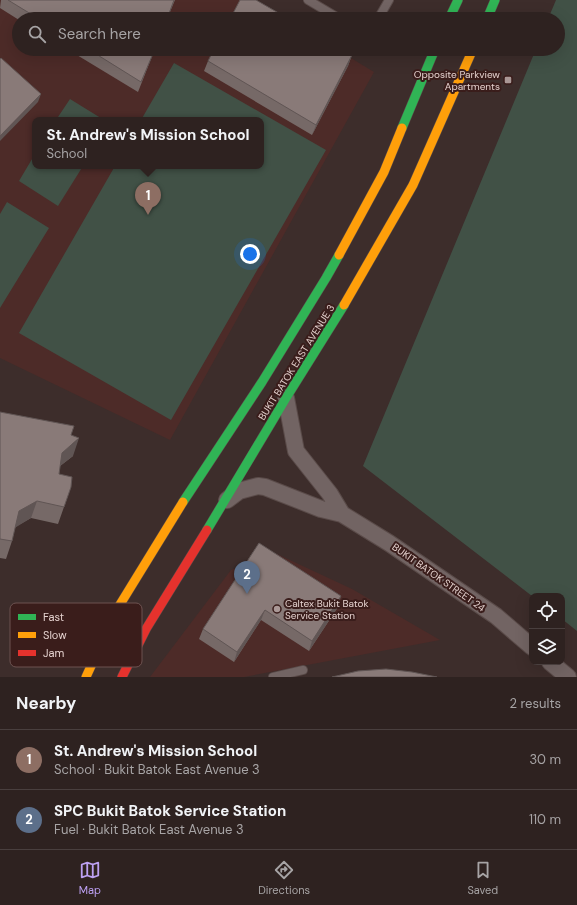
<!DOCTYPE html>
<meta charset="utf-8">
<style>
:root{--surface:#2e2220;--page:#3a2f2d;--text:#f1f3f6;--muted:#a7a4a5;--line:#493f3e;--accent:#bca0f2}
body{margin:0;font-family:"DM Sans",sans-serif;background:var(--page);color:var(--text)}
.controls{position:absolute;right:12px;bottom:12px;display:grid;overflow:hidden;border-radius:8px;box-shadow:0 4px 16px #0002}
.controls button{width:36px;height:36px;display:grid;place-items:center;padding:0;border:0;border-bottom:1px solid var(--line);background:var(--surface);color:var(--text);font:20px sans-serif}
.you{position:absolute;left:250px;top:254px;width:14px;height:14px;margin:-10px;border:3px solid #fff;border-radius:50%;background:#1a73e8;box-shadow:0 0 0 6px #1a73e833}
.badge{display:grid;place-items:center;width:26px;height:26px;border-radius:50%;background:var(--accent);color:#fff;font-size:13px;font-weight:700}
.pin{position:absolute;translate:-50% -33px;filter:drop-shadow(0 1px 2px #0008)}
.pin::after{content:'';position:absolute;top:21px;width:14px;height:12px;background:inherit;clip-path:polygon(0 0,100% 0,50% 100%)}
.popup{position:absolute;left:32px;top:117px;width:232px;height:52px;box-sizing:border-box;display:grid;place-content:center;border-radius:8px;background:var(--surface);filter:drop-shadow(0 1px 3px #0005);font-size:13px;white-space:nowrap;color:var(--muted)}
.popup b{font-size:15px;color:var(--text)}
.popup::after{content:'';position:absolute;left:50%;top:100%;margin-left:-8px;border:8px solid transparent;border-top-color:var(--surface)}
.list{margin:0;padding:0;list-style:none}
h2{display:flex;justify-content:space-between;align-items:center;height:52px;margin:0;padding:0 16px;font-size:17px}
h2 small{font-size:13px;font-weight:400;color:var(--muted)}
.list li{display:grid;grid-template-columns:26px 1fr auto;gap:12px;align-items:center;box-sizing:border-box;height:60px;padding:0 16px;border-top:1px solid var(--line)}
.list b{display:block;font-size:15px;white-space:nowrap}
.list p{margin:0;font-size:13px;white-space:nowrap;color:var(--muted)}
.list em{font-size:13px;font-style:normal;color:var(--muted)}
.icon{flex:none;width:22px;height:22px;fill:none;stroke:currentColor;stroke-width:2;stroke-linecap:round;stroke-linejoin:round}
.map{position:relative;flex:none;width:577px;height:677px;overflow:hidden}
.search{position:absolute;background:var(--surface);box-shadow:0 4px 16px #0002;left:12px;right:12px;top:12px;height:44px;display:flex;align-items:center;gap:10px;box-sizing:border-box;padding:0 14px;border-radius:22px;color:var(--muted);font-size:15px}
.sheet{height:172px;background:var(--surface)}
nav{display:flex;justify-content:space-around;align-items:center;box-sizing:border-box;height:56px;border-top:1px solid var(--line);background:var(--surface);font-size:11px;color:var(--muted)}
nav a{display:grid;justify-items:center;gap:2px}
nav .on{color:var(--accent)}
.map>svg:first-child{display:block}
.built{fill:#4d2b28;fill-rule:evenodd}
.green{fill:#415146}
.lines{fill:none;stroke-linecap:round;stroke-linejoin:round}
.lane-casing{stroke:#5a4b49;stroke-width:10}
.street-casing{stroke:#5a4b49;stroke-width:18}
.fast-casing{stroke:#5a4b49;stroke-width:10}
.slow-casing{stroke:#5a4b49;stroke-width:10}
.jam-casing{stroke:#5a4b49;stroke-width:10}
.lane{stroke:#726463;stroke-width:8}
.street{stroke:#726463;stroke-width:16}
.fast{stroke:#30b455;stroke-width:9}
.slow{stroke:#ff9f0a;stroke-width:9}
.jam{stroke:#e5322d;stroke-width:9}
.wall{fill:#766967}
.shaded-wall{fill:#605554}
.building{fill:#897a78;stroke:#605554}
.poi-dot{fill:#aa9896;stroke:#3a1d1b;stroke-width:1.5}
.labels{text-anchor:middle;stroke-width:4;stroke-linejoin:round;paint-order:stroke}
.poi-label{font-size:10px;fill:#e5d2cf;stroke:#3a1d1b;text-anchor:end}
.street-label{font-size:10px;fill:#e5d2cf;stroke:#3a1d1b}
.key{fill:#3a1d1b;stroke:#6d5351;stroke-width:1}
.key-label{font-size:11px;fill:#e5d2cf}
</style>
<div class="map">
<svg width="577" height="677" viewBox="0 0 577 677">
<rect width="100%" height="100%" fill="#3d2d2b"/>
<path class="built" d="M0,0h251l33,19h-265v30h317l38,23 -204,368 -170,-82zM35,120h226v46h-226z
M277,554l75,35 88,51 -196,37h-94l81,-107z"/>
<path class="green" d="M556,0h21v631l-15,-12v-23h-30l-169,-130 173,-417h22v-30h-10z
M174,63l152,87 -155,270 -152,-87 96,-167h146v-46h-120z
M70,99l34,21h-48z
M35,154v12h48l-25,40 -39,-25z
M7,202l42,26 -49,80v-94z"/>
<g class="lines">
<defs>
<path id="lane" d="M308,0l32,19
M378,19l11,-19
M273,677l30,-7"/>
<path id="street" d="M286,398l10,53 34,43 12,20
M227,500l12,-9 19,-5 7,1 56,22 21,5 47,29 107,73 36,31
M550,662l18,15"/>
<path id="fast" d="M449,19l9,-19
M487,19l8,-19
M402,128l33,-79
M183,502l79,-120 64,-104 13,-23
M207,530l79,-132 58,-93"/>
<path id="slow" d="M339,255l45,-83 18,-44
M344,305l69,-120 60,-136
M86,677l30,-66 67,-109"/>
<path id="jam" d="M122,677l24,-48 61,-99"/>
</defs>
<use href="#lane" class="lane-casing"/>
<use href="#street" class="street-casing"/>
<use href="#fast" class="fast-casing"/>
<use href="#slow" class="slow-casing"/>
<use href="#jam" class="jam-casing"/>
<use href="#lane" class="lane"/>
<use href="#street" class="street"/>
<use href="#fast" class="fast"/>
<use href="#slow" class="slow"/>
<use href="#jam" class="jam"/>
</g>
<path class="wall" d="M1,0h174l-8,19h-148v1l-19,-12z
M67,49h88l-17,43z
M352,55l-4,11 -36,69 -108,-64 4,-10z
M0,412l71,23 2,21 -13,10 -1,8 12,13 -13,37 -27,-6 -16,9 -3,14 -6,18 -6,-1z
M259,543l79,64 -29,44 -48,-31 -27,42 -35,-23 4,-10z"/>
<path class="shaded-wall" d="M352,55l-4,11 -36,69 4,-10z
M41,94l-3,8 -38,39v-5z
M79,438l-6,18 -18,14 7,-17z
M37,501l-6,17 -18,11 6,-18z
M341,596l-3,11 -29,44 3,-10z
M265,610l-4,10 -27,42 3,-10z"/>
<path class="building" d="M8,0h166l-7,19h-128z
M240,0h16l33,19h-59z
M88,49h67l-14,33z
M214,49h127l11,6 -36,70 -108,-64z
M1,58l40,36 -41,42v-77z
M0,412l74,14 -3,9 8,3 -17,15 -3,21 13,3 -1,10 -7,20 -27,-6 -18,10 -7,30 -12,-2z
M259,543l82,53 -29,45 -47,-31 -28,42 -34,-23z
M386,669l26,3 25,5h-105l26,-6z"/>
<g class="poi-dot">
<rect x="504" y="76" width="8" height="8" rx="2"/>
<circle cx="277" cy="609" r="4"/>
</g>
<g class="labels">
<g class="poi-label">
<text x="500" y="78">Opposite Parkview<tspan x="500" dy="12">Apartments</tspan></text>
<text x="285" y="607" text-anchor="start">Caltex Bukit Batok<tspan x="285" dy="12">Service Station</tspan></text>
</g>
<g class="street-label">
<text transform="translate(296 362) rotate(-58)" y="4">BUKIT BATOK EAST AVENUE 3</text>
<text transform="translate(439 577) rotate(35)" y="4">BUKIT BATOK STREET 24</text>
</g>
</g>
<rect x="10" y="603" width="132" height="64" rx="6" class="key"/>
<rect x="18" y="614" width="18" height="6" fill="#30b455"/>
<rect x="18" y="632" width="18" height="6" fill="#ff9f0a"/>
<rect x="18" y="650" width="18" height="6" fill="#e5322d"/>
<g class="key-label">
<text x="43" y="621">Fast</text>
<text x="43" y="639">Slow</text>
<text x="43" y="657">Jam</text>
</g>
</svg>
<div class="controls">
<button><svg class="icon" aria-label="locate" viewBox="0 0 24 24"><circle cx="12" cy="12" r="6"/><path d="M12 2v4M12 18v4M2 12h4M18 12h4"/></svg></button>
<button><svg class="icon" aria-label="layers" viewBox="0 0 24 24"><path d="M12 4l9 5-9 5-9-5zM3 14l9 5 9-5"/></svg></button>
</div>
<div class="you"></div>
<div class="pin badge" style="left:148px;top:215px;background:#8d6e63">1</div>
<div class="popup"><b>St. Andrew's Mission School</b>School</div>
<div class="pin badge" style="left:247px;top:594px;background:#5c6f8a">2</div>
<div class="search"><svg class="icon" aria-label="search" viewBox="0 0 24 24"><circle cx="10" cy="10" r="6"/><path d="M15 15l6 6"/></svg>Search here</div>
</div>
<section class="sheet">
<h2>Nearby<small>2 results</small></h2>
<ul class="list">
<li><span class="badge" style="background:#8d6e63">1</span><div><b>St. Andrew's Mission School</b><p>School · Bukit Batok East Avenue 3</p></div><em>30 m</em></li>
<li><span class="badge" style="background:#5c6f8a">2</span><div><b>SPC Bukit Batok Service Station</b><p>Fuel · Bukit Batok East Avenue 3</p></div><em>110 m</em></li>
</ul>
</section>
<nav>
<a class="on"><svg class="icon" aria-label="map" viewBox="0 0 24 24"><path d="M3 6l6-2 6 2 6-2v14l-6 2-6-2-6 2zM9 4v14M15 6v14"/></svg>Map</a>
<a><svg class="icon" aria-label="directions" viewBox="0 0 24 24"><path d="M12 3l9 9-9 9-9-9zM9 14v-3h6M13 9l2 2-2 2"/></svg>Directions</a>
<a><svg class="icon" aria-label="saved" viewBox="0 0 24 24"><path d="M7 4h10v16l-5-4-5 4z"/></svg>Saved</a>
</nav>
